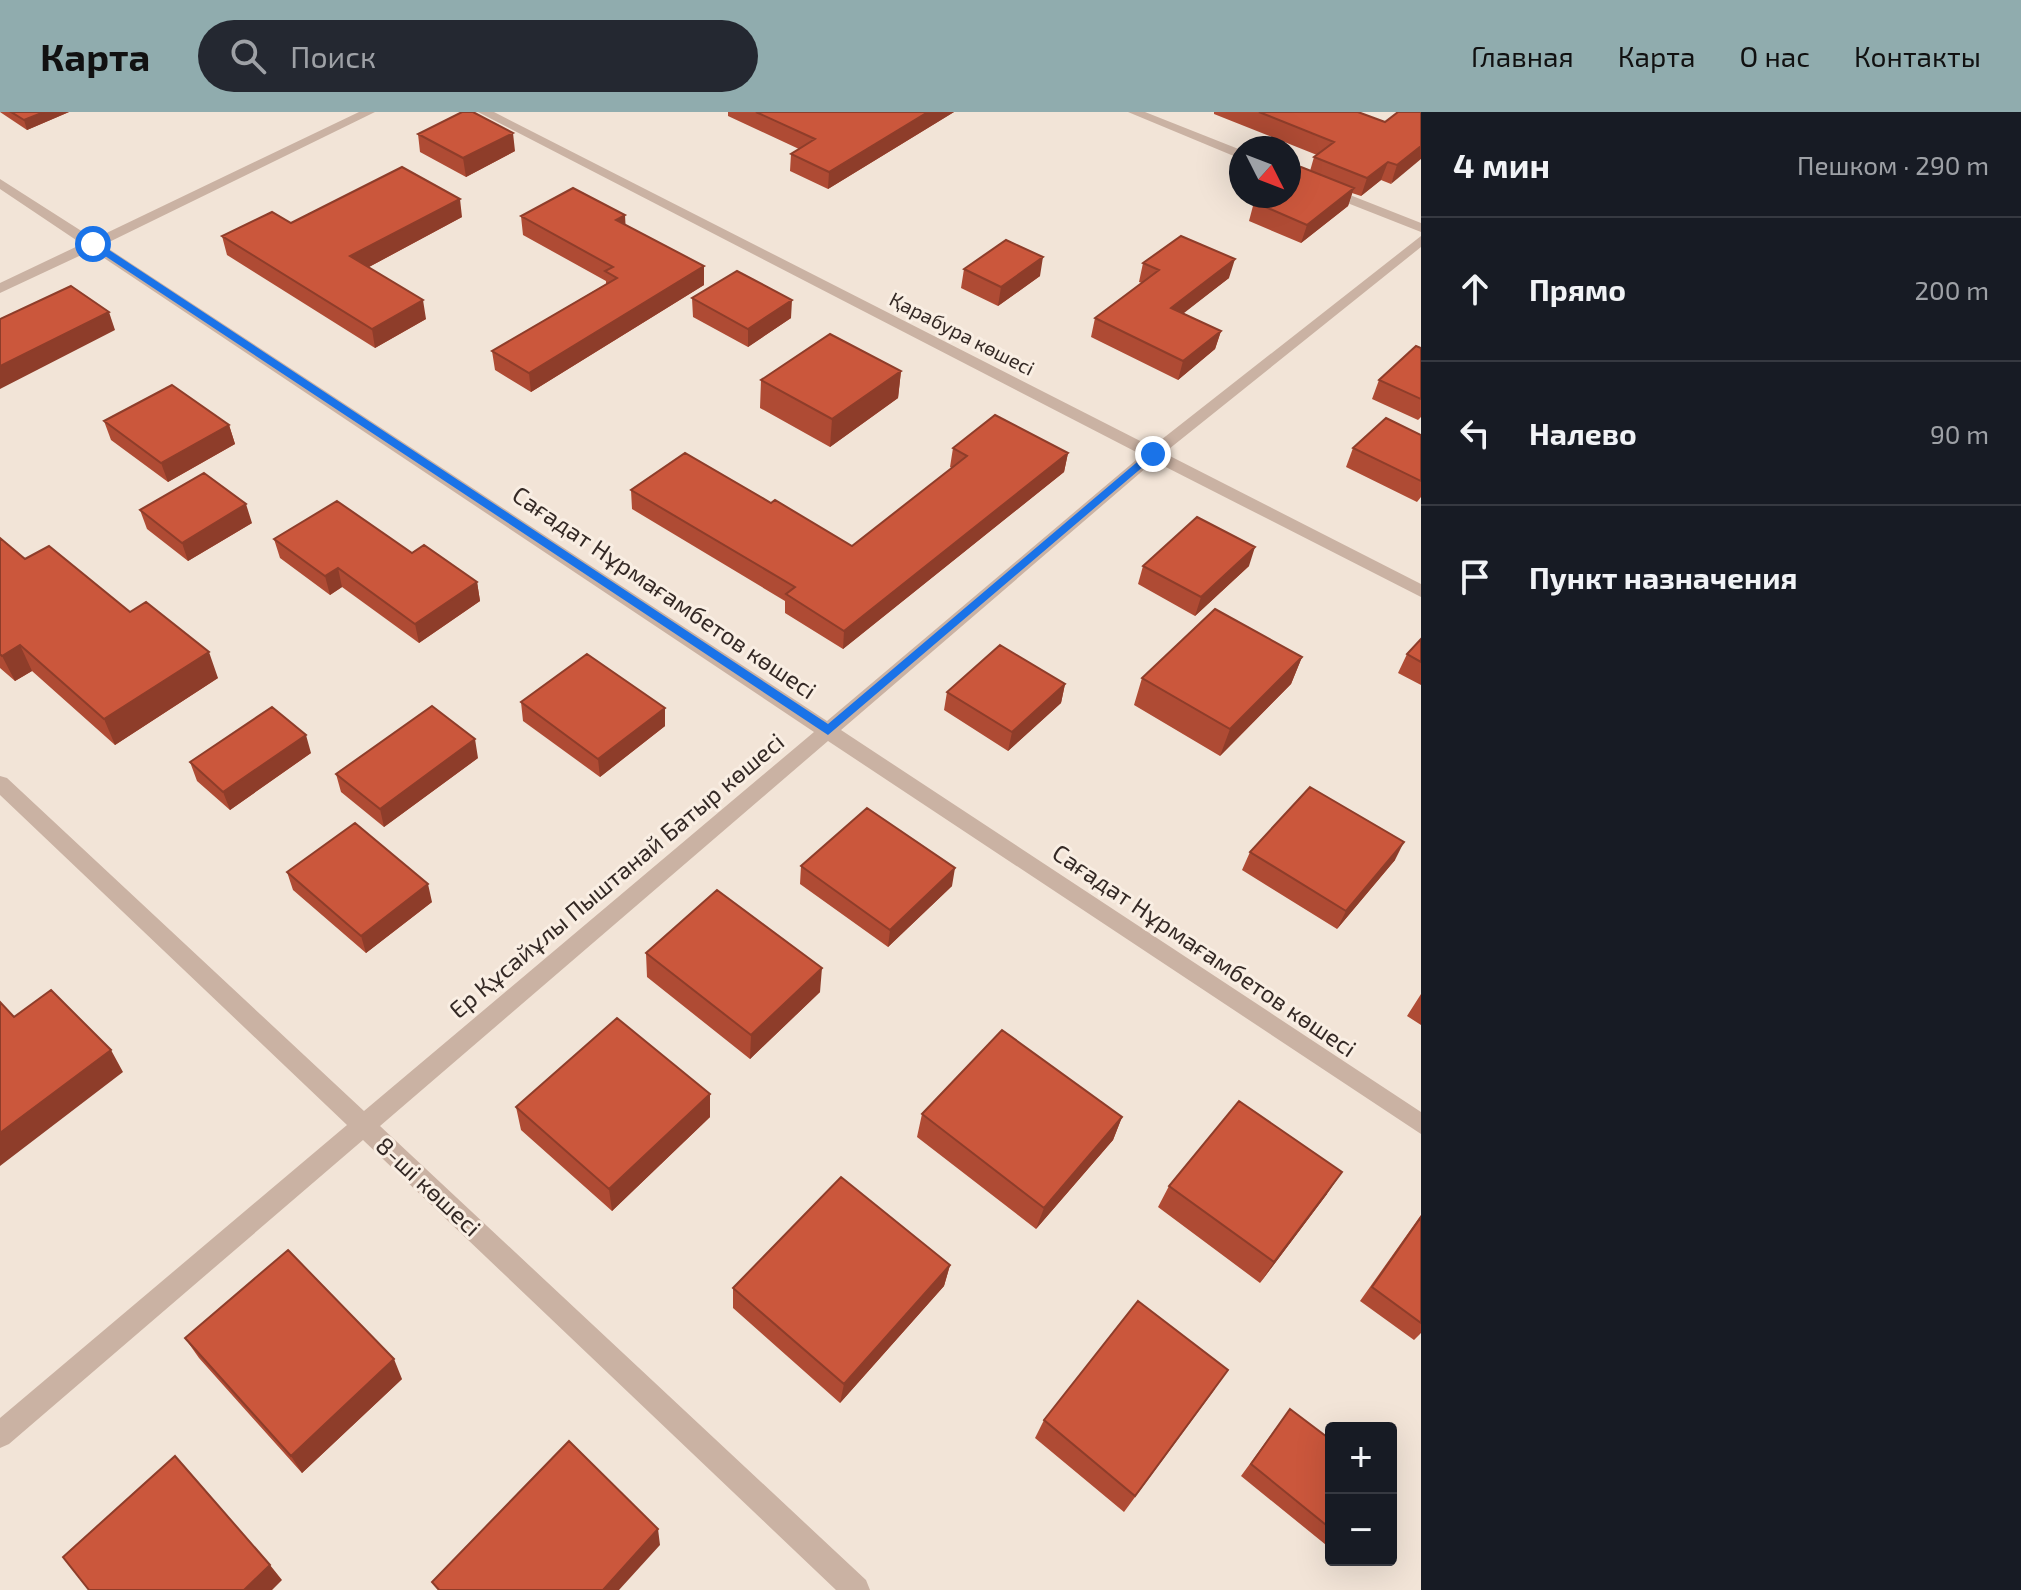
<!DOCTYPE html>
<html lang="ru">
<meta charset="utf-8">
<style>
:root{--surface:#171b24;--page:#242831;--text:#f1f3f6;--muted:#9ea1a6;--line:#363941;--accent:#90acae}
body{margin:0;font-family:"Exo 2",sans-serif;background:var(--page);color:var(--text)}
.controls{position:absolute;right:24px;bottom:24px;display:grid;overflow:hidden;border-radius:8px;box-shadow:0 8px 32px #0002}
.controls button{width:72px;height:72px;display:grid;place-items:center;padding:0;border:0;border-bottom:2px solid var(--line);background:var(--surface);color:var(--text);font:40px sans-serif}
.compass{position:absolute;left:1229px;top:24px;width:72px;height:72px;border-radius:50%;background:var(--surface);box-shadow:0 8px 32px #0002;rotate:132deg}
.stop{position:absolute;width:24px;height:24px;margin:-18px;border:6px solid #1a73e8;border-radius:50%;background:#fff}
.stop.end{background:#1a73e8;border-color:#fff;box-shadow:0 2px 8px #0008}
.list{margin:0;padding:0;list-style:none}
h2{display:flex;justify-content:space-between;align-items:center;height:104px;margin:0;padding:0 32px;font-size:34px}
h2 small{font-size:26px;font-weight:400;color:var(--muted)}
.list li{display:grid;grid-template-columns:52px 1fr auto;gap:24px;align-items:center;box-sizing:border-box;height:144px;padding:0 32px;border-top:2px solid var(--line)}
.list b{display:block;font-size:30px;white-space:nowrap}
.list em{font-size:26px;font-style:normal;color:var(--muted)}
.icon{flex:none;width:44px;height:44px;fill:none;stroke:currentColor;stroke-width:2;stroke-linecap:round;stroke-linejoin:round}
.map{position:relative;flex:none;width:1421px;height:1478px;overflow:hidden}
header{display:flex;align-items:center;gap:48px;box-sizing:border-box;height:112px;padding:0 40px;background:var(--accent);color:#111}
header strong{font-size:38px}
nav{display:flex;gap:44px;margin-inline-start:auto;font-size:28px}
.search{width:560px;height:72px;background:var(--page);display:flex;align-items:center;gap:20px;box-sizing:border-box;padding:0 28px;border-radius:44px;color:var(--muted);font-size:30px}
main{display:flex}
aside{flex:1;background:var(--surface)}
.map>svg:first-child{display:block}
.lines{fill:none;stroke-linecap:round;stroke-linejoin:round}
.minor{fill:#cab2a3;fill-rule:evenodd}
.tertiary{fill:#cab2a3;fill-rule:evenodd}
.wall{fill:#af4b34}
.shaded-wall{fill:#8e3d2a}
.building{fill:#cb573c;stroke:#8e3d2a;stroke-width:2}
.route{fill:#1a73e8}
.labels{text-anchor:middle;stroke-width:6;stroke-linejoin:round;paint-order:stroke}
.far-street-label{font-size:20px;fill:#342925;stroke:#f9eee3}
.street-label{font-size:24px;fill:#342925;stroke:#f9eee3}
</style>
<header>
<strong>Карта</strong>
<div class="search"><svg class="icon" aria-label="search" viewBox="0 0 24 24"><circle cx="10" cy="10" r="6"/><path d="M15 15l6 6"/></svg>Поиск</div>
<nav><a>Главная</a><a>Карта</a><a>О нас</a><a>Контакты</a></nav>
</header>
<main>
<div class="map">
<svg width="1421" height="1478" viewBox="0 0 1421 1478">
<rect width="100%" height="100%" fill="#f2e4d7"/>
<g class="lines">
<path class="minor" d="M359,0h16l-272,133 724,476 315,-266 -664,-343h16l658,335 269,-211v11l-257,206 257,131v13l-267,-136 -313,269 580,382v22l-593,-393 -448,385 486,454 4,10h-34l-473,-450 -354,304 -9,4v-30l347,-293 -347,-330v-19l7,2 357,333 450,-379 -722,-482 -92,43v-10l82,-39 -82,-55v-10l94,60z"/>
<path class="tertiary" d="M1128,0h17l96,38v9z
M1289,59l132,52v9l-132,-52z"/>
</g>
<path class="wall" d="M0,0h69l-42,18z
M728,0h226l-126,77 -38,-18 1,-17 8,-5 -71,-33z
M1214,0h144l27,10 36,-10 -30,72 -10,-4 -20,16 -9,-3 -4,13 -47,37 -52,-22 5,-19 56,-31 4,-14 3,-2 -103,-41z
M418,22l97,17 -49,26 -46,-25z
M521,104l105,9 78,41v19l-173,107 -36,-22 -3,-19 114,-67v-3l-83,-46z
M462,105l-93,50 57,52 -51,29 -148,-93 -5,-19 69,-13z
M1143,151l86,15 -46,35 38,18 -6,18 -37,31 -87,-43 4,-19 47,-35 -3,-1z
M964,157l76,7 -42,30 -37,-18z
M692,186l99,20 -43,29 -55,-30z
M1421,236v69l-3,3 -46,-21 7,-19z
M901,259l-3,27 -68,49 -70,-39 1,-28z
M104,309l125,4 6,19 -67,38 -57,-42z
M1421,323v62l-4,5 -71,-35 7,-19z
M953,336l115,5 -4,19 -221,177 -58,-36v-12l-153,-92 -1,-19 140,13 81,43 100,-78 -2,-1z
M140,398l112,13 -64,38 -41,-32z
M0,426l25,21 105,53 88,66 -103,67 -83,-74 -17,10 -15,-13z
M274,427l138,14 65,29 3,19 -61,42 -77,-56 -12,8 -50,-37z
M1143,454h106l-54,50 -57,-32z
M1421,527v46l-23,-12 9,-19z
M1302,545l-11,27 -71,72 -86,-51 8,-27z
M1065,572l-4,19 -53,48 -64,-41 3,-18z
M521,590l144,24 -65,51 -77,-56z
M311,641l-81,57 -33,-29 -7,-19z
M478,646l-94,69 -43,-35 -5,-18z
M1250,740l145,8 -58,69 -95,-59z
M801,754l151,20 -64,61 -88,-63z
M287,760l145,30 -66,51 -73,-63z
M646,841l174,39 -70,67 -103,-82z
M1421,882v31l-14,-9z
M710,982v23l-98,94 -91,-81 -5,-23z
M922,1002l200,3 -9,23 -77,89 -119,-92z
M1169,1074l158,8 -67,89 -102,-76z
M1421,1103v118l-7,7 -54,-39z
M950,1153l-6,21 -104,117 -107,-95v-20z
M185,1226l217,41 -100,94 -103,-115z
M1215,1277l-91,123 -89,-74 9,-18z
M1290,1297l41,31v109l-90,-73z"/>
<path class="shaded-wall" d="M44,0h25l-42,18 -3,-10z
M928,0h26l-126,77 1,-17z
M513,21l2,18 -49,26 -3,-19z
M1421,34v13l-30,25 6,-19z
M1388,50l-7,18 -20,16 6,-18z
M1354,76l-6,18 -47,37 6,-18z
M460,87l2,18 -108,58 -4,-19z
M625,103l1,19 -10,-14z
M1043,145l-3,19 -42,30 3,-19z
M1235,147l-6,19 -63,49 5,-19z
M704,154v19l-173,107 -2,-19z
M423,188l3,19 -51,29 -3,-19z
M792,188l-1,18 -43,29v-18z
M109,200l6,18 -115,59v-23z
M1221,219l-6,18 -37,31 5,-19z
M901,259l-3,27 -68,49 2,-28z
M229,313l6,19 -67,38 -7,-19z
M1068,341l-4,19 -221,177 1,-18z
M246,392l6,19 -64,38 -6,-18z
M1255,435l-6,19 -54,50 6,-19z
M338,456l4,19 -12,8 -5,-19z
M477,470l3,19 -61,42 -4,-19z
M20,533l12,26 -17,10 -13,-25z
M209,540l9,26 -103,67 -11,-26z
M1302,545l-11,27 -71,72 10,-27z
M1065,572l-4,19 -53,48 4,-19z
M665,596v18l-65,51 -2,-18z
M306,623l5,18 -81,57 -7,-18z
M475,627l3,19 -94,69 -4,-18z
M1404,730l-9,18 -58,69 9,-18z
M955,756l-3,18 -64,61 2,-17z
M428,772l4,18 -66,51 -5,-17z
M822,856l-2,24 -70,67 1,-24z
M111,938l12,22 -123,94v-33z
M710,982v23l-98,94 -3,-22z
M1122,1005l-9,23 -77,89 8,-21z
M1342,1060l-15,22 -67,89 14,-21z
M950,1153l-6,21 -104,117 4,-19z
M394,1247l8,20 -100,94 -11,-17z
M658,1417l2,16 -41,45h-16z
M270,1453l12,15 -10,10h-28z"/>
<path class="building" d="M11,0h33l-20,8z
M462,0h11l40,21 -50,25 -45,-24z
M756,0h172l-99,60 -38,-18 24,-15z
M1259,0h99l27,10 13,-10h23v34l-24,19 -9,-3 -21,16 -53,-21 20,-15z
M402,55l58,32 -110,57 73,44 -51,29 -150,-93 50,-24 19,11z
M1301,55l53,21 -47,37 -53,-23 8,-6h27v-20z
M573,76l52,27 -9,5 88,46 -175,107 -37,-22 125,-73 -12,-7 8,-4 -92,-51z
M1181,124l54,23 -64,49 50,23 -38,30 -88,-43 64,-48 -16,-7z
M1006,128l37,17 -42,30 -37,-18z
M737,159l55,29 -44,29 -56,-31z
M71,174l38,26 -109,54v-47z
M830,222l71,37 -69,48 -71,-39z
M1416,234l5,2v51l-42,-19z
M172,273l57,40 -68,38 -57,-42z
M995,303l73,38 -224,178 -58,-37 9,-7 -164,-97 54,-37 86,50 4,-3 77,46 115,-90 -14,-8z
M1386,306l35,17v46l-68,-33z
M204,361l42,31 -64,39 -42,-33z
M337,389l75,52 12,-8 53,37 -62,42 -77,-56 -13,8 -51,-37z
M1197,405l58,30 -54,50 -58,-31z
M0,426l25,21 24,-13 81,66 16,-10 63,50 -105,67 -84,-74 -18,11 -2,-2z
M1215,497l87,48 -72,72 -88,-51z
M1421,527v23l-14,-8z
M1000,533l65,39 -53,48 -65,-40z
M587,542l78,54 -67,51 -77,-57z
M432,594l43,33 -95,70 -44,-35z
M272,595l34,28 -83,57 -33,-30z
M1310,675l94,55 -58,69 -96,-59z
M867,696l88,60 -65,62 -89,-64z
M355,711l73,61 -67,52 -74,-64z
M717,778l105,78 -71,67 -105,-82z
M51,878l60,60 -111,83v-131l14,15z
M617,906l93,76 -101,95 -93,-82z
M1002,918l120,87 -78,91 -122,-94z
M1239,989l103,71 -68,90 -105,-76z
M841,1065l109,88 -106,119 -111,-96z
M1421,1105v106l-49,-36z
M288,1138l106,109 -103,97 -106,-118z
M1138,1189l90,69 -93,126 -91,-76z
M1290,1297l41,31v89l-80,-65z
M569,1329l89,88 -55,61h-164l-7,-8z
M175,1344l95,109 -26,25h-155l-26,-33z"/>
<path class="route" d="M90,130h7l731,482 321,-272 9,2 -330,281 -738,-489z"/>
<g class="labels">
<g class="far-street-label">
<text transform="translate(962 222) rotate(27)" y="7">Қарабура көшесі</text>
</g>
<g class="street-label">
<text transform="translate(664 481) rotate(34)" y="8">Сағадат Нұрмағамбетов көшесі</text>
<text transform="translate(617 764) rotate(-40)" y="8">Ер Құсайұлы Пыштанай Батыр көшесі</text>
<text transform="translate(1204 839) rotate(34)" y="8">Сағадат Нұрмағамбетов көшесі</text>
<text transform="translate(428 1075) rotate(43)" y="8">8-шi көшесi</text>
</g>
</g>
</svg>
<div class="controls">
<button>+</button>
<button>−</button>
</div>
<svg class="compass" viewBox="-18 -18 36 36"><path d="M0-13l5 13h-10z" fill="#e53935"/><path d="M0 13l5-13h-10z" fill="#9ea1a6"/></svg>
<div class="stop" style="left:93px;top:132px"></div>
<div class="stop end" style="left:1153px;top:342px"></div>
</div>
<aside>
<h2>4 мин<small>Пешком · 290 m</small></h2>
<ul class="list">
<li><svg class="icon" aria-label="ahead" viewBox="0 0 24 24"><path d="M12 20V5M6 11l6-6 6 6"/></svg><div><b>Прямо</b></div><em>200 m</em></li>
<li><svg class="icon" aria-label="left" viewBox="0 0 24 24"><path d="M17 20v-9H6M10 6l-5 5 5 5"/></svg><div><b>Налево</b></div><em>90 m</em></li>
<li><svg class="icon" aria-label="arrive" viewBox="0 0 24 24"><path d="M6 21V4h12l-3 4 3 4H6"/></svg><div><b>Пункт назначения</b></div></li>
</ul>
</aside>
</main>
